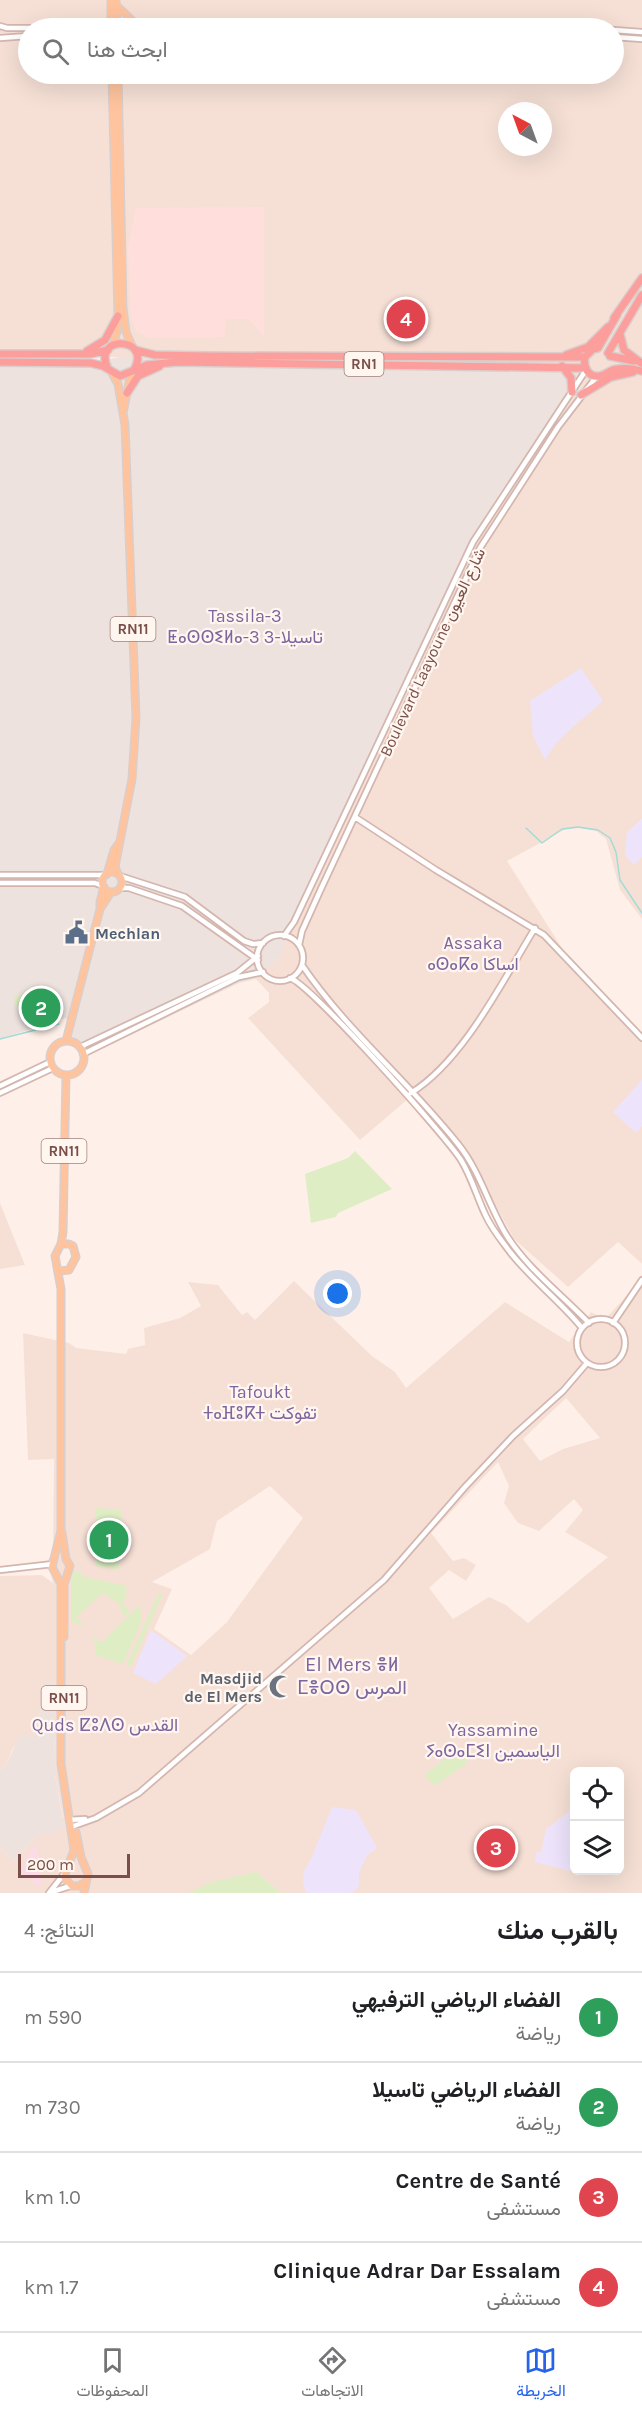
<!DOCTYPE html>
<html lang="ar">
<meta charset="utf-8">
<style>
:root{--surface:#fff;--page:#f2f2f2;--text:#202124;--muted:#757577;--line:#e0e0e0;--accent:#2563eb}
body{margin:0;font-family:Karla,Vazirmatn,"Noto Sans Tifinagh",sans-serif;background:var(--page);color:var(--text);direction:rtl}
.controls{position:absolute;right:18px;bottom:18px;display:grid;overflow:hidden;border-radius:9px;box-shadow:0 6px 24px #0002}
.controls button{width:54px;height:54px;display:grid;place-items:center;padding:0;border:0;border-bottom:2px solid var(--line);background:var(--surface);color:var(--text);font:30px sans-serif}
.compass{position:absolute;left:498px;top:102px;width:54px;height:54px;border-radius:50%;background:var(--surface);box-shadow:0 6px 24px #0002;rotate:319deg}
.scale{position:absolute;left:18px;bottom:15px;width:112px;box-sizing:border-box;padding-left:6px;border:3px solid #7b4f49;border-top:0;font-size:16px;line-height:21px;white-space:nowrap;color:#7b4f49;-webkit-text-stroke:4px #fff6f0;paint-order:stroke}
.you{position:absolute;left:338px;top:1294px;width:21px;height:21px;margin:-15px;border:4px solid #fff;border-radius:50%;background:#1a73e8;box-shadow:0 0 0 9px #1a73e833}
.badge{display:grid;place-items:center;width:39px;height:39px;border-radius:50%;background:var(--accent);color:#fff;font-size:20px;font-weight:700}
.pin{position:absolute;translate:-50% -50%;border:3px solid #fff;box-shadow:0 2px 6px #0006}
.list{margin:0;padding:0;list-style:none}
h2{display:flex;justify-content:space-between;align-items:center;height:78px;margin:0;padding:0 24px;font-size:26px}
h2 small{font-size:20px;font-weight:400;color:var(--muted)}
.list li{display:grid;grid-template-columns:39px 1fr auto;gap:18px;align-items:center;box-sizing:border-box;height:90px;padding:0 24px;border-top:2px solid var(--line)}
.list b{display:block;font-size:22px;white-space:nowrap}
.list p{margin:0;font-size:20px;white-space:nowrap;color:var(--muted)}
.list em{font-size:20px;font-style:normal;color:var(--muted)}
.icon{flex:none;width:33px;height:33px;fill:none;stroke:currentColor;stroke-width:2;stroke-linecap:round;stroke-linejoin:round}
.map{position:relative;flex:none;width:642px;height:1893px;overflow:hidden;direction:ltr}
.search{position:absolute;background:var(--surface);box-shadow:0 6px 24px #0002;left:18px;right:18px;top:18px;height:66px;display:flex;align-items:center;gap:15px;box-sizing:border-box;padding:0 21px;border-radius:33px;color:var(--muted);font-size:22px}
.sheet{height:438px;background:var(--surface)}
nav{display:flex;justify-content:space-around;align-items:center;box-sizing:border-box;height:84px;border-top:2px solid var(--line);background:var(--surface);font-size:16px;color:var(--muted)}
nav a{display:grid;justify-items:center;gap:3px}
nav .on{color:var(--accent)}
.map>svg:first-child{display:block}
.residential{fill:#f6e0d6;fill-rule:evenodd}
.commercial{fill:#ffdedb}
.industrial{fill:#ede2de}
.education{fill:#ede4fb}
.medical{fill:#fcdae6}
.green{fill:#dfedc5}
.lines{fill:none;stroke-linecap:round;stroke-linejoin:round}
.stream{stroke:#a0dcd8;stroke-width:1.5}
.minor-casing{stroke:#d4b6af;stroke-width:8}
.major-casing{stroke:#dacecc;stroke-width:9}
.highway-casing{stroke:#dacecc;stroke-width:10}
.minor{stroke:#fff;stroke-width:4.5}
.major{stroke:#ffc49e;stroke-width:6}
.highway{stroke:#fc9e9b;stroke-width:7}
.labels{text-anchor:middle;stroke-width:4.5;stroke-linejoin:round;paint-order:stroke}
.shield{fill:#fff6f0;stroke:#a3817b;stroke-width:1.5}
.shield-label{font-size:15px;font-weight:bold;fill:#7b4f49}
.street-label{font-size:16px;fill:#7b4f49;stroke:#fff6f0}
.service-label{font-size:16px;font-weight:bold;fill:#4e5e75;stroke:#fff6f0;text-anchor:start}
.worship-label{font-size:16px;font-weight:bold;fill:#5b616d;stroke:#fff6f0;text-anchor:end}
.neighbourhood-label{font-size:18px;fill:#7e659e;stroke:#fff6f0}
.quarter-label{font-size:20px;fill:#7e659e;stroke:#fff6f0}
</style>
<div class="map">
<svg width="642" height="1893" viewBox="0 0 642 1893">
<rect width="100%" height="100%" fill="#fef0e8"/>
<path class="residential" d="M0,0h642v919l-22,-29 -14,-51 -10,-8 -18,-3 -14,2 -57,31 58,92 77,80v231l-24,-22 -50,45 -54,-48 -43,-79 -63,-61 -48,41 -112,-122 21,-16v-9l-13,-14 23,-22 -93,-592 -66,-8 -120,2zM28,28h586v46h-586zM507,111h36v36h-36z
M0,1203l25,62 -25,4z
M642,1279v614h-642v-46l14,14 21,-24 28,-19 -8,-43v-33l-13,-59 -4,52 -25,13 -6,15 -7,7v-194l42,-1 11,8 -5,-23 5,-9 1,-92 -26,1 -5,-127 46,10 7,5 50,6 2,-5 17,-4 -1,-17 36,-10 21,-12 -13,-24 30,3 24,30 5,-3 8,8 39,-39 78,75 23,16 11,16 99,-86 64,40 22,-30 14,7zM566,1398l34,40 -37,11 -23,12 -17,-22zM498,1462l11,24 -5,17 14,20 21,8 35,-32 9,11 -18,22 43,25 -80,66 -22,-18 -17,-8 -36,22 -24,-31 20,-18 17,11 10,-16 -12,-7 -11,3 -22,-28zM270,1486l33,32 -76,104 -36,33 -37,-26 18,-40 -20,-7 58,-33 7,-28zM574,1772h46v98h-46z"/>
<path class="commercial" d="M264,207v130l-15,-18h-23l-2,18 -76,1 -12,-7 -5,-13 -3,-70 8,-40z"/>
<path class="industrial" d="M120,357l434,12 9,3 5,8 3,14 -99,151 -193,412 -23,22 -17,4 -127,61 -24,2 -17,-7 3,-15 -9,-6 -65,21v-678l105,-1z
M54,1682l1,93 9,52 -6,4 -23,6 -21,24 -14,-14v-77l7,-7 13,-28h18l4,-52z"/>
<path class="education" d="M581,668l22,33 -37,32 -12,13 -9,14 -12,-24 -3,-35z
M642,819v38l-8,8 -9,-10 2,-23z
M642,1080v46l-6,7 -23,-21z
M151,1630l36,26 -31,28 -23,-11z
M332,1807l24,3 21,38 -10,7 -8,18v12l-3,5 -6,3h-44l-3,-11 1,-11 8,-14z
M571,1810l3,5v55l9,1 -1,3 -47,-12 1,-10 5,1 5,-24z"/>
<path class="medical" d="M488,1837l16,2v3l3,1 -3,14 -20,-4z
M37,1844l5,39 -4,4 -17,-15 7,-18z"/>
<path class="green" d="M47,994l17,9 -3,11 -28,9 -4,-10h-6l-8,-9 -1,-9z
M355,1151l37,38 -54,24 -2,4 -25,6 -6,-49 43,-16z
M96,1508l25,2 1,35 -4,25 -22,-4z
M71,1571l10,1v4l46,10 -2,8 2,3 -5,5 8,10 -6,5 -5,-13 -16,-11 -27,24 7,8 -2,1 -10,-5z
M159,1593l4,1 -32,72 -5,-1z
M140,1605l2,15 -19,44 -28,-9 1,-6 -3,-11 1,-1 7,6z
M458,1748l10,15 -34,23 -9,-11z
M256,1872l25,21h-93l24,-11z"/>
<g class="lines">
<path class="stream" d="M526,828l16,15 20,-14 16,-2 20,3 12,8 6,14 4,28 22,33
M0,1039l59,-15"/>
<defs>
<path id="minor" d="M0,26l7,2h91
M120,26l13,2
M157,28h64
M614,30l28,2
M614,37l28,2
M0,38l28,-2
M355,817l81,53 108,65 98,103
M0,875h106
M120,876l65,21 59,44 9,3 10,-1
M0,883h95l8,3
M120,888h9l53,18 76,54
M257 958a23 23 0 1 1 46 0a23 23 0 1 1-46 0Z
M284,936l10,-14 179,-380 113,-172
M299,945l3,-14 18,-40 160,-343 78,-121 39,-51
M302,965c44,65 107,117 156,179 22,27 31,63 49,92 21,33 55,59 82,87
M290,978c20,6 155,157 171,182 10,16 16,37 24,54 6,14 16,26 25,38 22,28 50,49 72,76
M80,1047l157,-74 21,-17
M83,1054l156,-77 24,-5
M0,1086l50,-24
M0,1093l53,-25
M411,1093c53,-33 92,-113 124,-165
M577 1343a24 24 0 1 1 48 0a24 24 0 1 1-48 0Z
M613,1323l29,-43
M0,1570l53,-6
M69,1820l16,-1
M71,1827l25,-9 43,-25 245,-213 81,-93 48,-51 50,-45 24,-28
M52,1892l18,-6
M49,1893l15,-19"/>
<path id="major" d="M116,0l1,24 4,4
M116,5l24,23
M107,28l4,-10v-18
M118,74l5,234 3,24 6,14
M112,346l5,-14 1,-16 -6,-242
M112,373l6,11 7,41 11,293 -4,61 -17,88 3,7
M123,413l8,-41
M102 882a10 10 0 1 1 20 0a10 10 0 1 1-20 0Z
M107,874l7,-24 5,-7
M100,908v-6l4,-15
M50 1058a17 17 0 1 1 34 0a17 17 0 1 1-34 0Z
M66,1041l34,-132 11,-17
M66,1075l-3,157 -2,12 -6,12 6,33v241l-9,37 9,17v180l13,86 -10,27 8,9h7l6,-4
M60,1271l9,-1 7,-13 -3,-11 -4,-2h-8
M62,1533l4,26 4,7 -6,19v52
M76,1832l5,25 7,17 -4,19"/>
<path id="highway" d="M617,315l-19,33 -5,1 -8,8c-2,10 3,21 15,19 7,-1 10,-7 18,-7 8,-1 16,0 24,2
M614,318l28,-40
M620,334l4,16 17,13
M135,350l20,5 53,1 377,1
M87,351l18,-11 13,-24
M608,353l34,-58
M0,354h90l18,-4
M566,355l22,-8 20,-20
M610,356l24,5
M0,362l91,1 12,3 17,10 27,-11 30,-3 408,6
M562,366l9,12 1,14
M108,369c-17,-35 45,-33 26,1
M127,393l11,-17 22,-10
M581,395l30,-18 22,-5"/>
</defs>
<use href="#minor" class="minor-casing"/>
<use href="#major" class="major-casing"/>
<use href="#highway" class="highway-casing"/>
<use href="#minor" class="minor"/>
<use href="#major" class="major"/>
<use href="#highway" class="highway"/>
</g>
<defs>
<symbol id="civic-bare" viewBox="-9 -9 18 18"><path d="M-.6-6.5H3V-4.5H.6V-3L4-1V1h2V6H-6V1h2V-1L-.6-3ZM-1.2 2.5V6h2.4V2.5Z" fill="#5c6f8a" stroke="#fff6f0" stroke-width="2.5" paint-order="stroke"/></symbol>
<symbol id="mosque-bare" viewBox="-9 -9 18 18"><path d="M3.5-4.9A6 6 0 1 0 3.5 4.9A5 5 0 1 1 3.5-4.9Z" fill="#6b7280" stroke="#fff6f0" stroke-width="2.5" paint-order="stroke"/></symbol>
</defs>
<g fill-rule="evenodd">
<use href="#civic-bare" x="60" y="916" width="33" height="33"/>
<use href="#mosque-bare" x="264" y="1670" width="33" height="33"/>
</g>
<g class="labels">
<g class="shield">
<rect x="344.5" y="352" width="39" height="24" rx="4.5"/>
<rect x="110.5" y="617" width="45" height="24" rx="4.5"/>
<rect x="41.5" y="1139" width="45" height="24" rx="4.5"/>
<rect x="41.5" y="1686" width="45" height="24" rx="4.5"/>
</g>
<g class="shield-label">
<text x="364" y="369">RN1</text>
<text x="133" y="634">RN11</text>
<text x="64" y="1156">RN11</text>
<text x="64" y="1703">RN11</text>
</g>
<g class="street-label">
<text transform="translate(432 652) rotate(-65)" y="6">Boulevard Laayoune شارع العيون</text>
</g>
<g class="service-label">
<text x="95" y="939">Mechlan</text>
</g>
<g class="worship-label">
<text x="262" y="1684">Masdjid<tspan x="262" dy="18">de El Mers</tspan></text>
</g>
<g class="neighbourhood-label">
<text x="245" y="622">Tassila-3<tspan x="245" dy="21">ⵟⴰⵙⵙⵉⵍⴰ-3 3-تاسيلا</tspan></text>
<text x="473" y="949">Assaka<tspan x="473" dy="21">ⴰⵙⴰⴽⴰ اساكا</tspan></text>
<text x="260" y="1398">Tafoukt<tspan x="260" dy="21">ⵜⴰⴼⵓⴽⵜ تفوكت</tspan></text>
<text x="105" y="1731">Quds ⵇⵓⴷⵙ القدس</text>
<text x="493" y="1736">Yassamine<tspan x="493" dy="21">ⵢⴰⵙⴰⵎⵉⵏ الياسمين</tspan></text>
</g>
<g class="quarter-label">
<text x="352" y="1671">El Mers ⴻⵍ<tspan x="352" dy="23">ⵎⴻⵔⵙ المرس</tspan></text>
</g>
</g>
</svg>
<div class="controls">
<button><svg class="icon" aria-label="locate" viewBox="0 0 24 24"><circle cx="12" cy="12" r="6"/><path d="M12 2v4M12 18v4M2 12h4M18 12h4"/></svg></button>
<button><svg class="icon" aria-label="layers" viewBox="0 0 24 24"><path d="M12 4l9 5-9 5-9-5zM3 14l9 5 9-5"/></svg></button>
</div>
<svg class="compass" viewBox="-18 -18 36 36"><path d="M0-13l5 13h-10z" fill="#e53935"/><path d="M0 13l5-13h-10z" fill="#757577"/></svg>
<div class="scale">200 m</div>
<div class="you"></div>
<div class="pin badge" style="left:109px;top:1540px;background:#2e9e5b">1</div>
<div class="pin badge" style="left:41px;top:1008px;background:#2e9e5b">2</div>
<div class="pin badge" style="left:496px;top:1848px;background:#e0444e">3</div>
<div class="pin badge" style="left:406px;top:319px;background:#e0444e">4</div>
<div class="search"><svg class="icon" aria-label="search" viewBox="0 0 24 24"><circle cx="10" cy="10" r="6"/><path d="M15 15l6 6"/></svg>ابحث هنا</div>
</div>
<section class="sheet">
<h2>بالقرب منك<small>النتائج: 4</small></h2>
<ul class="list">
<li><span class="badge" style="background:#2e9e5b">1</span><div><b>الفضاء الرياضي الترفيهي</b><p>رياضة</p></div><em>590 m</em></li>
<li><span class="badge" style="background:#2e9e5b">2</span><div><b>الفضاء الرياضي تاسيلا</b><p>رياضة</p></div><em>730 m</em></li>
<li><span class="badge" style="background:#e0444e">3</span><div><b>Centre de Santé</b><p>مستشفى</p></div><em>1.0 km</em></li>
<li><span class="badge" style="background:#e0444e">4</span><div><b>Clinique Adrar Dar Essalam</b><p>مستشفى</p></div><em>1.7 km</em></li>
</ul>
</section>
<nav>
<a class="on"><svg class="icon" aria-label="map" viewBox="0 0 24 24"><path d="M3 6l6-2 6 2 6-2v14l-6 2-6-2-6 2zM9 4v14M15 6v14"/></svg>الخريطة</a>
<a><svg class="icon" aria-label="directions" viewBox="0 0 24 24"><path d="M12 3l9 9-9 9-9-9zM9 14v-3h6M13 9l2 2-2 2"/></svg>الاتجاهات</a>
<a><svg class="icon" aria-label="saved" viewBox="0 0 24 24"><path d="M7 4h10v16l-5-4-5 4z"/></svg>المحفوظات</a>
</nav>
